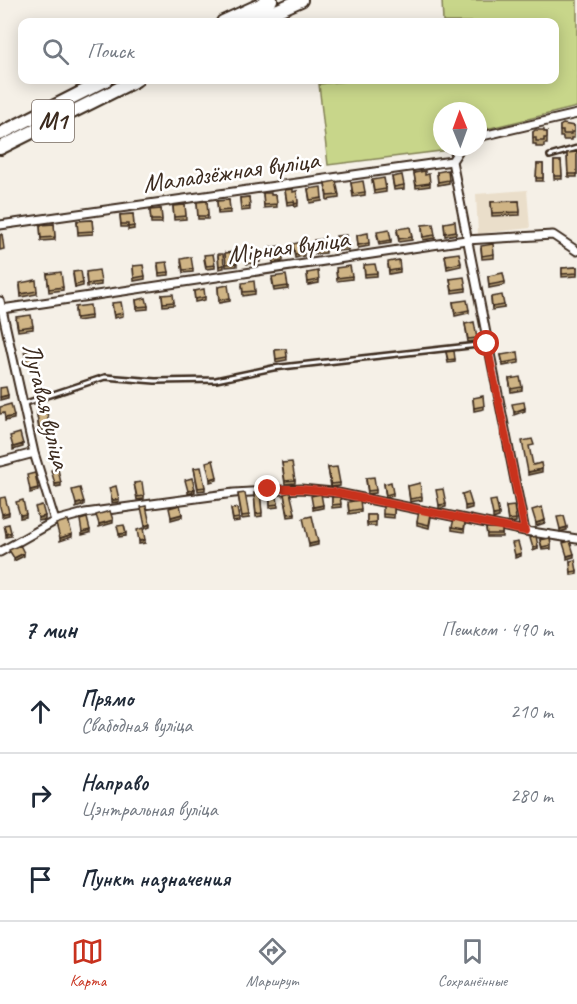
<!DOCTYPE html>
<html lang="ru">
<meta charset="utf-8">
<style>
:root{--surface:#fff;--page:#f6f6f7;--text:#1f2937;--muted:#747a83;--line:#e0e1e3;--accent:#c8321e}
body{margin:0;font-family:Caveat,sans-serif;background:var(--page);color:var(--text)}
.compass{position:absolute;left:433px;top:102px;width:54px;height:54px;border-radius:50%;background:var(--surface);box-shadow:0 3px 15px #0003;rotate:359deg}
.stop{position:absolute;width:18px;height:18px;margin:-14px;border:4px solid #c8321e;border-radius:50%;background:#fff}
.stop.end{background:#c8321e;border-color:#fff;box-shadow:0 2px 6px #0008}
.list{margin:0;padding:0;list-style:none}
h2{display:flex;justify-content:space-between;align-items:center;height:78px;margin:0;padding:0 24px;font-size:26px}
h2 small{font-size:20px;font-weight:400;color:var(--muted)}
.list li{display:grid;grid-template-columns:39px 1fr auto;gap:18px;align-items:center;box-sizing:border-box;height:84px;padding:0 24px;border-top:2px solid var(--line)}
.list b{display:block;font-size:22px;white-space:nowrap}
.list p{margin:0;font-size:20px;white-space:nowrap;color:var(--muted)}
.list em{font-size:20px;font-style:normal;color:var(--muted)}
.icon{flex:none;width:33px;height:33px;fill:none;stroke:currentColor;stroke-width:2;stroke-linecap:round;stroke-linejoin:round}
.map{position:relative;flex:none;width:577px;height:590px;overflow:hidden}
.search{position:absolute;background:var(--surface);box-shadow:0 3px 15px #0003;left:18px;right:18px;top:18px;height:66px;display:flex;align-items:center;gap:15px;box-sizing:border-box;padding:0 21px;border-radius:12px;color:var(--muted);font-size:22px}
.sheet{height:330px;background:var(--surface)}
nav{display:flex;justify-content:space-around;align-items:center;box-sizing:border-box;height:84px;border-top:2px solid var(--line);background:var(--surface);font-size:16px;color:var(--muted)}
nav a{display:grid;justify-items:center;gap:3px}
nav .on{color:var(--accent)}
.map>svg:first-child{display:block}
.built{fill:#eadeca}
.green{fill:#c8d68a;stroke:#828054;stroke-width:1.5}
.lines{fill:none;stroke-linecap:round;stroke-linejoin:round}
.lane-casing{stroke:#3b2a1e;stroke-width:8}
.street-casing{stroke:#3b2a1e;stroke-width:11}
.highway-casing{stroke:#3b2a1e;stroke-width:16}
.lane{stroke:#fff;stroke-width:3}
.street{stroke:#fff;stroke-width:7}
.highway{stroke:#fff;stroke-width:12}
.wall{fill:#b29b72;stroke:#3b2a1e;stroke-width:1.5}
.shaded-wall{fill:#917e5d;stroke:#3b2a1e;stroke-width:1.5}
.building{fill:#cfb485;stroke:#3b2a1e;stroke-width:1.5}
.route{stroke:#c8321e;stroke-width:8}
.labels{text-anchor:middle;stroke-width:5;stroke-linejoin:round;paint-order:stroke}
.shield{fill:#fff;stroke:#766a62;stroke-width:1.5}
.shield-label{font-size:24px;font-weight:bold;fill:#3b2a1e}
.street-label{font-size:26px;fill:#3b2a1e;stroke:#fff}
</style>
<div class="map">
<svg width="577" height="590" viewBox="0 0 577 590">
<rect width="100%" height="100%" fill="#f5f0e7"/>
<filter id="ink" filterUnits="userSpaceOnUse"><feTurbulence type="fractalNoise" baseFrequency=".0167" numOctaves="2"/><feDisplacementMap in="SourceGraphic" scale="12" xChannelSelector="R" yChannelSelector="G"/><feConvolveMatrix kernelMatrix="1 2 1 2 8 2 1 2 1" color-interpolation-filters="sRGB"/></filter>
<g filter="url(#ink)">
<path class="built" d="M527,190l3,38 -52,6 -2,-40z"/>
<path class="green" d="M442,0h135v107l-99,24v-20h-36v36h9l-2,3 -121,15 -9,-81 38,-4h197v-58h-111z"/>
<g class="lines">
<defs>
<path id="lane" d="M550,156l27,-8
M23,404l82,-27 50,4 61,-1 57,-12 214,-24"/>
<path id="street" d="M478,137l99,-23
M452,161l73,370
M0,225l452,-64 9,-14
M0,301l34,152 21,68
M2,309l464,-69 87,-5 24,16
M0,462l34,-9
M0,552l55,-31 30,-8 149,-20 67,-4 32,3 192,39 52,8"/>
<path id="highway" d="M223,22l48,-22
M251,22l50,-22
M0,134l106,-54
M0,148l136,-68"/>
</defs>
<use href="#lane" class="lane-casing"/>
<use href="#street" class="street-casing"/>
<use href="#highway" class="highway-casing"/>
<use href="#lane" class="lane"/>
<use href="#street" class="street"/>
<use href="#highway" class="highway"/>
</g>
<path class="wall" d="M560,126h14v12h-3v2h-8v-3h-3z
M533,132h14v12h-3v3h-8v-3h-3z
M577,152v25h-9l-1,-24z
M554,161h7l1,18h-8z
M537,164h6v17h-7z
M437,172l12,8v3l-11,2z
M414,173l11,2 5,8v3l-14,2z
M392,177l12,8v4l-10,1z
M372,180l14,9v3l-12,2z
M325,183l14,12v3l-12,2z
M351,183l14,9v3l-12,2z
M308,189l14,9v3l-12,2z
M285,190l8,2 4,-1 1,15 -3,1 -1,-3 -7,1z
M263,193l8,2h5l1,12 -13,1z
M249,197l1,13 -9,1 -1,-13z
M229,200l1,13 -12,1 -1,-13z
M207,201l1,18h-10l-1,-17z
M519,201l1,14 -28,1 -1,-14z
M185,205l1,14 -12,1 -1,-14z
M161,209l1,14h-11l-1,-13z
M133,214l1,15 -6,1v-3h-7l-1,-12z
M92,220l1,14 -15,1 -1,-14z
M444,223l12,8v3l-11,2z
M54,224l1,16 -14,1 -1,-16z
M422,228l13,7v3l-12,2z
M397,232l15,5v3l-13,2z
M357,235l12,8v3l-11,2z
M377,235l14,5v3l-12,2z
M336,239l12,8v3l-10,1z
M314,243l12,7v3l-11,1z
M293,244l11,9v3l-9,2z
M271,247l12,11v3l-10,2z
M481,249l13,5v4l-12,1z
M245,251l15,8v3l-13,2z
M225,253l12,10v3l-11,1z
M445,255l16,8v3l-14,3z
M218,257l6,8v3l-5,1z
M204,259l11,6v3l-9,1z
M181,262l12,7v3l-10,1z
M388,265l12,4v3l-11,2z
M133,266l12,10v3l-11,2z
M158,266l11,6v3l-10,1z
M577,267v9l-15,1v-9z
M364,268l13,5v3l-12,1z
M336,271l16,5v3l-15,2z
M307,273l12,7v3l-11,2z
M47,274l16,13v3l-14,2z
M73,275l10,8v3l-8,2z
M86,275l15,7v3l-14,2z
M488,276l17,6v3l-16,3z
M450,279l16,9v3l-14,2z
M272,280l16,6v3l-14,2z
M20,286l17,5v3l-16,3z
M242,286l13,5v3l-12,2z
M218,287l12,11v3l-11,2z
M194,291l11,6v3l-10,2z
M162,295l12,7v3l-11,1z
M491,297l13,8v3l-12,2z
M136,300l12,6v3l-11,1z
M453,302l16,8v3l-14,3z
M112,306l11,7v3l-9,2z
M75,310l16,6v3l-15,2z
M16,320l17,6v3l-15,2z
M465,324l12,14v3l-9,1z
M286,349l1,11 -11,2 -1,-12z
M446,352l9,7v3l-7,1z
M501,355l18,5v3l-16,3z
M509,379l13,8v3l-11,2z
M473,398l11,8v3l-10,2z
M37,414l12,12v3l-10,2z
M282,463l13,17v3l-10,1z
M194,468l11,19v3l-7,1z
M328,468l12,15v3l-9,1z
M366,481l10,9v3l-8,1z
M134,483l10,13v3l-7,1z
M384,484l9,9v3l-7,2z
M408,486l14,11v3l-12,2z
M260,492l2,24 -6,1 -2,-24z
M238,494l11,21v3l-7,1z
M284,494l11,19v3l-7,1z
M270,497h7l1,10 -8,1z
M332,497h8l1,10 -9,1z
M348,505l13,4v3l-12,2z
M394,507v11l-11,-1v-3z
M506,507l10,12v3l-8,1z
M231,509l8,9v3l-6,1z
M367,515h9v11h-9z
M431,517l-2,11 -12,-3v-3z
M465,525l-1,7 -12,-2v-3z
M486,528h16v9h-15z
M540,540l11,5v4l-9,1z
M570,561l7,9v4l-6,1z"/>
<path class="shaded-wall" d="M39,361v3l-11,3v-3z
M8,395v3l-8,2v-3z
M525,408v3l-11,4v-3z
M14,416v3l-9,2v-3z
M23,444v3l-10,3v-3z
M542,469v3l-14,3v-3z
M217,477v3l-7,2v-3z
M61,483v3l-6,1v-3z
M38,488v3l-8,2v-3z
M195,489v3l-7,2v-3z
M119,499v3l-7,1v-3z
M84,502v3l-8,3v-4z
M446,504v3l-7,2v-4z
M323,505v3l-10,2v-3z
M472,505v3l-7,2v-4z
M9,512v3l-7,2v-3z
M26,514v3l-6,1v-3z
M182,514v3l-11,3v-3z
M499,514v3l-6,2v-4z
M45,516v4l-7,1v-3z
M113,520v3l-14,4v-3z
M545,520v3l-9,3v-3z
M150,524v3l-5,2v-3z
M567,527v3l-7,2v-3z
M90,530v3l-8,2v-3z
M11,532v4l-5,1v-3z
M126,533v3l-7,1v-3z
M72,534v3l-12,4v-3z
M145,540v3l-6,1v-3z
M318,542v3l-9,2v-3z
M538,546v3l-5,2v-3z
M24,553v3l-10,5v-3z
M521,553v3l-6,2v-3z
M574,554v3l-7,2v-3z"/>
<path class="building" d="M563,124l11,2v6h-3v2h-8v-3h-3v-5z
M535,130h9v2h3v6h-3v3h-8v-3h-3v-6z
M577,152v22h-9l-1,-21z
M554,161h7l1,15h-8z
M537,164h6v14h-7z
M448,170l1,10 -11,2 -1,-10z
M425,171v4l4,-1 1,9 -14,2 -2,-12z
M402,175l2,10 -10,2 -2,-10z
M384,178l2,11 -12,2 -2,-11z
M336,181l3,14 -12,1 -2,-13z
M363,181l2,11 -12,2 -2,-11z
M321,187l1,11 -12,2 -2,-11z
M293,189v3l4,-1 1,12 -3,1 -1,-3 -7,1 -2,-12z
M263,193h8v2h5l1,9 -13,1z
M249,197l1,10 -9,1 -1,-10z
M229,200l1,10 -12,1 -1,-10z
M207,201l1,15h-10l-1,-14z
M519,201l1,11 -28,1 -1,-11z
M185,205l1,11 -12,1 -1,-11z
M161,209l1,11h-11l-1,-10z
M133,214l1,12 -6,1v-3h-7l-1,-9z
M92,220l1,11 -15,1 -1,-11z
M455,221l1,10 -11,2 -1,-10z
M54,224l1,13 -14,1 -1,-13z
M433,224l2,11 -12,2 -1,-12z
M410,227l2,10 -13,2 -2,-10z
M389,230l2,10 -12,2 -2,-10z
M368,233l1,10 -11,2 -1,-10z
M2,234l2,15 -4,1v-15z
M346,235l2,12 -10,1 -2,-12z
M324,239l2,11 -11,1 -1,-11z
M302,242l2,11 -9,2 -2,-11z
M493,244l1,10 -12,2 -1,-10z
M281,246l2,12 -10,1 -2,-12z
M259,249l1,10 -13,2 -2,-10z
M235,252l2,11 -11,1 -1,-11z
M459,253l2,10 -14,3 -2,-11z
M213,254l2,11 -9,1 -2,-11z
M218,254h5l1,11 -5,1z
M191,257l2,12 -10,1 -2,-11z
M399,260l1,9 -11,2 -1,-9z
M167,262l2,10 -10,1 -1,-10z
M375,264l2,9 -12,1 -1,-9z
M143,265l2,11 -11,2 -1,-12z
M350,266l2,10 -15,2 -1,-10z
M577,267v6l-15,1v-6z
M99,270l2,12 -14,2 -1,-12z
M81,271l2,12 -8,2 -2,-13z
M318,271l1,9 -11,2 -1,-9z
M61,272l2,15 -14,2 -2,-15z
M503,273l2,9 -16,3 -1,-9z
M286,275l2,11 -14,2 -2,-11z
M464,277l2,11 -14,2 -2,-11z
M36,280l1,11 -16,3 -1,-11z
M254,281l1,10 -12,1 -1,-9z
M228,285l2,13 -11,2 -1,-13z
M204,289l1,8 -10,2 -1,-8z
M173,294l1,8 -11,1 -1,-8z
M502,295l2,10 -12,2 -1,-10z
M146,298l2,8 -11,1 -1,-7z
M467,300l2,10 -14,3 -2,-11z
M121,302l2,11 -9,2 -2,-12z
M90,305l1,11 -15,2 -1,-11z
M31,315l2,11 -15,2 -2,-11z
M474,322l3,16 -9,1 -3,-15z
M35,349l4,12 -11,3 -4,-12z
M286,349l1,8 -11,2 -1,-9z
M454,351l1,8 -7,1 -2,-8z
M518,352l1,8 -16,3 -2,-8z
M520,377l2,10 -11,2 -2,-10z
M6,387l2,8 -8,2v-9z
M483,396l1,10 -10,2 -1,-10z
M524,402l1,6 -11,4 -2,-8z
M11,404l3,12 -9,2 -1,-5 -4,1v-7z
M47,412l2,14 -10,2 -2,-14z
M20,433l3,11 -10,3 -3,-11z
M532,439l2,6 -5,1 4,19 8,-2 1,6 -14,3 -6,-31z
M213,460l4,17 -7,2 -4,-17z
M292,462l3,18 -10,1 -3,-18z
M201,467l4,20 -7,1 -4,-20z
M337,467l3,16 -9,1 -3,-16z
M58,469l3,14 -6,1 -4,-14z
M35,473l3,15 -8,2 -3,-15z
M374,477l2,13 -8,1 -2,-13z
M192,478l3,11 -7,2 -3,-11z
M142,482l2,14 -7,1 -3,-14z
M391,482l2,11 -7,2 -2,-11z
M420,483l2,14 -12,2 -2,-13z
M116,486l3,13 -7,1 -3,-12z
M80,488l4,14 -8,2 -4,-14z
M443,489l3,15 -7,1 -3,-15z
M260,492l2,21 -6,1 -2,-21z
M290,492l5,21 -7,1 -4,-20z
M468,492l4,13 -7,1 -3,-12z
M245,493l4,22 -7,1 -4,-22z
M321,494l2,11 -10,2 -2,-11z
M5,497l4,15 -7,2 -2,-7v-9z
M270,497h7l1,7 -8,1z
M332,497h8l1,7 -9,1z
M23,500l3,14 -6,1 -4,-13z
M360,500l1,9 -12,2 -1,-9z
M496,500l3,14 -6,1 -3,-14z
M42,505l3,11 -7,2 -3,-11z
M180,505l2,9 -11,3 -2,-9z
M146,506l4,18 -5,2 -4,-19z
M383,506l11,1v8l-11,-1z
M514,506l2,13 -8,1 -2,-13z
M542,507l3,13 -9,3 -4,-13z
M237,508l2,10 -6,1 -2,-10z
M110,511l3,9 -14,4 -3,-9z
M419,511l12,3 -2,11 -12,-3z
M367,515h9v7l-9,1z
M312,516l6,26 -9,2 -6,-26z
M564,516l3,11 -7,2 -3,-12z
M87,518l3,12 -8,2 -2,-12z
M454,519l11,3 -1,7 -12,-2z
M68,520l4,14 -12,4 -4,-14z
M9,524l2,8 -5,2 -2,-9z
M124,525l2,8 -7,1 -2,-8z
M143,528l2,12 -6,1 -2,-11z
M486,528h16v6h-15z
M536,536l2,10 -5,2 -3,-10z
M550,538l1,7 -9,2 -2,-7z
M570,541l4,13 -7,2 -4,-13z
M518,542l3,11 -6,2 -3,-12z
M20,545l4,8 -10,5 -5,-8z
M575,560l2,11 -6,1 -1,-11z"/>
</g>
<g class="lines" filter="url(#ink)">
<path class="route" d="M268,489h33l32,3 192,39 -38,-187"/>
</g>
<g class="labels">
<rect class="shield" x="32" y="100" width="42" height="42" rx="4.5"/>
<g class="shield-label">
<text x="53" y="129">М1</text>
</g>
<g class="street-label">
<text transform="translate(231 171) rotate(-8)" y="9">Маладзёжная вуліца</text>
<text transform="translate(288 246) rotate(-8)" y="9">Мірная вуліца</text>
<text transform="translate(47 406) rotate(76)" y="9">Лугавая вуліца</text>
</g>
</g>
</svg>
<svg class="compass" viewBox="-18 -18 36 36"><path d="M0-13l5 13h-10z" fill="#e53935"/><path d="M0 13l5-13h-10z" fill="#747a83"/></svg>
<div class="stop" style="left:487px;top:344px"></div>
<div class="stop end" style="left:268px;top:489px"></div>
<div class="search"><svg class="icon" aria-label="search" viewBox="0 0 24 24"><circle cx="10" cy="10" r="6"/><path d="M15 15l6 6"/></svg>Поиск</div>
</div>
<section class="sheet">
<h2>7 мин<small>Пешком · 490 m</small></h2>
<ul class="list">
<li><svg class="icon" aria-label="ahead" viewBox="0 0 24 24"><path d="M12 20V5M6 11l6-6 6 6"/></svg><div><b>Прямо</b><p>Свабодная вуліца</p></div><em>210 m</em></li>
<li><svg class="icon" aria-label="right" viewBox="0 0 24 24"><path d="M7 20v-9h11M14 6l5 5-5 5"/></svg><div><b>Направо</b><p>Цэнтральная вуліца</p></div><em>280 m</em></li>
<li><svg class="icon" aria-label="arrive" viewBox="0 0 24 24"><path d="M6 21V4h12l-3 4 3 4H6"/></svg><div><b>Пункт назначения</b></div></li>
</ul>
</section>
<nav>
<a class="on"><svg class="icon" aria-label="map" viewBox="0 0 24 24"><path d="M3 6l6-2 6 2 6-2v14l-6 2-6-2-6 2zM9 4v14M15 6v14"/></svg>Карта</a>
<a><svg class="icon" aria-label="directions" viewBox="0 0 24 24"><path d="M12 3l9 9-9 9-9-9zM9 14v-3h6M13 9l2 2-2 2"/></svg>Маршрут</a>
<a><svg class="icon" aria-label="saved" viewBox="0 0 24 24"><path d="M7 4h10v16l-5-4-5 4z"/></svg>Сохранённые</a>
</nav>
